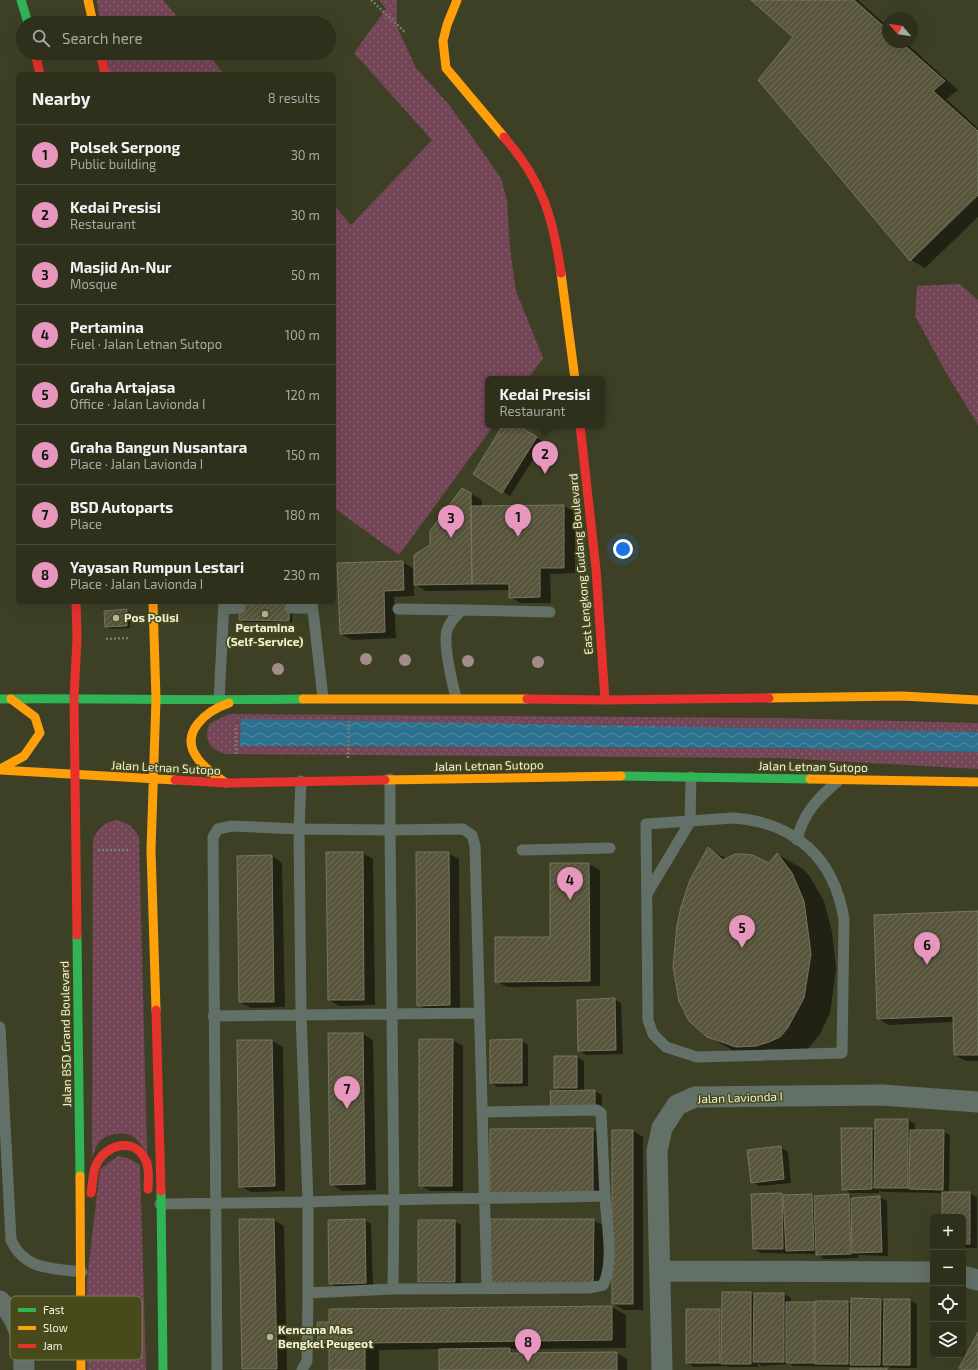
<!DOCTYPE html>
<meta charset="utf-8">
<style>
:root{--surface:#2e301c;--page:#3a3c29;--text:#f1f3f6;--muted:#a7a9a3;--line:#494b3b;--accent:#e797bd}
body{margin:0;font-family:"Exo 2",sans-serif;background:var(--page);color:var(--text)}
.controls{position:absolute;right:12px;bottom:12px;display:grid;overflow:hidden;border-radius:6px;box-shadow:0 4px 16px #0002}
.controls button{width:36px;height:36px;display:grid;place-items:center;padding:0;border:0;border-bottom:1px solid var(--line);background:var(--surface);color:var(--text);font:20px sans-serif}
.compass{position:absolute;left:882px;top:12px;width:36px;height:36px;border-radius:50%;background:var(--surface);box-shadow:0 4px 16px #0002;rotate:299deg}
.you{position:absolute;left:623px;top:549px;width:14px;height:14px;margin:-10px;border:3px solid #fff;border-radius:50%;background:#1a73e8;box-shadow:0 0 0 6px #1a73e833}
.badge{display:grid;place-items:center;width:26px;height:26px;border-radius:50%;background:var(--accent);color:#111;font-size:13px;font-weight:700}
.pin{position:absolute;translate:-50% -33px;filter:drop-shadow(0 1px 2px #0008)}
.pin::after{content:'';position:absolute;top:21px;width:14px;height:12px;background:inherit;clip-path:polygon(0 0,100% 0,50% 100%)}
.popup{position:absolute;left:485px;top:376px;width:120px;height:52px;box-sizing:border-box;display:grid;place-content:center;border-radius:6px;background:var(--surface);filter:drop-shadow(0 1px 3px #0005);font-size:13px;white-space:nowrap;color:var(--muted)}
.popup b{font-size:15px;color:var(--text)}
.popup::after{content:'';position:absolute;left:50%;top:100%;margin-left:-8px;border:8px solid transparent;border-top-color:var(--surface)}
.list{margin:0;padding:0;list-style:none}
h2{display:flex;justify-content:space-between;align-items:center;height:52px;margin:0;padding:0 16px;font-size:17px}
h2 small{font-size:13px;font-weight:400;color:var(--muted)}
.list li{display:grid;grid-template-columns:26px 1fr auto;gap:12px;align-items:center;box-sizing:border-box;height:60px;padding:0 16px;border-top:1px solid var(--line)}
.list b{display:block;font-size:15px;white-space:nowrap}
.list p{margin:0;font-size:13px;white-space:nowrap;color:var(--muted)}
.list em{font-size:13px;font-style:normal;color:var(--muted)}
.icon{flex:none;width:22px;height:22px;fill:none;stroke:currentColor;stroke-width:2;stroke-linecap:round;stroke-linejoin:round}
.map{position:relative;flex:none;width:978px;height:1370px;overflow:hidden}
.search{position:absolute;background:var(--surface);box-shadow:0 4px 16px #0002;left:16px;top:16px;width:320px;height:44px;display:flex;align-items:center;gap:10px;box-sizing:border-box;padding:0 14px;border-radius:22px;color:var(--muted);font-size:15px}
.panel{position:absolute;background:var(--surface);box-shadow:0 4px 16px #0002;left:16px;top:72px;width:320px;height:532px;border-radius:6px}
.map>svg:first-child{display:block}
.grass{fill:url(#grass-dots)}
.water{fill:url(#water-waves)}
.shadow{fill:#0007}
.building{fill:url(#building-hatch);stroke:#777560}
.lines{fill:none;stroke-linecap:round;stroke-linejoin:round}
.path{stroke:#747d72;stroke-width:2.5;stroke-dasharray:2 2;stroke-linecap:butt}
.lane{stroke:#637067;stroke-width:11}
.street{stroke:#637067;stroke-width:21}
.fast{stroke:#30b455;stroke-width:9}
.slow{stroke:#ff9f0a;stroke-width:9}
.jam{stroke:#e5322d;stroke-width:9}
.tree{fill:#a38b8a}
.poi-dot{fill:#b2b49b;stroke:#484a1c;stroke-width:1.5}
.labels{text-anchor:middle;stroke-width:3;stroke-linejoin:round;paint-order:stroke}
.street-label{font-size:12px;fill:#f0f3da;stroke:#484a1c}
.poi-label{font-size:12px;font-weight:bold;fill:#f0f3da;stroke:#484a1c;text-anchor:start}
.key{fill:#484a1c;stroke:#7a7d55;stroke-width:1}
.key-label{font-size:11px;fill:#f0f3da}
</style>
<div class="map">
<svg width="978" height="1370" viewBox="0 0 978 1370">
<defs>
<pattern id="grass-dots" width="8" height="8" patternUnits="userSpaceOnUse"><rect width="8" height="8" fill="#744557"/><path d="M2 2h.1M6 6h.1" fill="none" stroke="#88606f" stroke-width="1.8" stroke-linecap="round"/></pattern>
<pattern id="water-waves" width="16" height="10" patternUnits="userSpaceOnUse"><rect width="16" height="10" fill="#2c718f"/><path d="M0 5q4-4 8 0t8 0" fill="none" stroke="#558da3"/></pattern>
<pattern id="building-hatch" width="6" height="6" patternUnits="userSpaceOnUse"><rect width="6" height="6" fill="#58553c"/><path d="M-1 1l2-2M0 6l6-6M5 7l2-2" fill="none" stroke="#706e58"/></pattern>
</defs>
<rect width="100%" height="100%" fill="#3e4026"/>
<path class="grass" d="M97,0h66l19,23h-82z
M379,0h18v27l19,41 34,38 51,72 6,22 3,49 6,42 27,67 -15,21h-40v46h6l-95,130 -65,-47v-303l17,20 81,-85 -78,-87 32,-44z
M104,53h103l17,21h-118z
M960,284l18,16v125l-30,-49 -33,-60 2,-30z
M229,714l548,4 201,5v9l-738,14 536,2 202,4v17l-198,-11 -554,-4c-17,-4 -22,-13 -17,-30z
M116,820c12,3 17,6 23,17l8,317c-3,-5 -7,-11 -11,-15 -10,-10 -33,-5 -39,6 -2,4 -3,9 -5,12l1,-317c5,-12 10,-17 23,-20z
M118,1156l12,3 10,6 6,205h-59v-90l13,-111z"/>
<path class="water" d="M241,719l737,13v20l-202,-4 -536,-2z"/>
<path class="shadow" d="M753,0h105l30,27v15h17l53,48 -12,9 32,29v89l-53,51 -14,-8 -116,-223z
M505,425h11l28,17 -34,54 -36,-22z
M462,489l20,11v7l82,-1 11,6v61l-25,1 1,29h-31l-10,-6v-7l-84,1 -12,-7v12l-20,1 2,41 -44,2 -11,-6 61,-72 11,6v9h2z
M241,602h52l-1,20h-48l-4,-2z
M126,610l4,2v16l-20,1 -4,-2z
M708,848l19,11 43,5 7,-10 26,15 7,8 14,24 8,31 4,37 -6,44 -10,21 -14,17 -23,9 -21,1 -28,-10 -27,-15 -17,-16 -7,-10 -6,-18 -3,-37 8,-48z
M363,853l10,6 2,146 -36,1 -10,-6z
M448,853l11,6 1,152h-31l-11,-6z
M272,856l10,7 3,144 -34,1 -11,-6z
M551,864h38l11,6v116l-93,1 -11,-6 55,-43z
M978,912v149h-12l-11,-6 -1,-33 -66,3 -10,-7z
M614,999l7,4 2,51 -37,1 -7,-4z
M363,1034l10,6 3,150 -34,1 -11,-7z
M452,1040l11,6v145h-33l-10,-6z
M521,1040l7,5v41l-30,1 -7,-4z
M238,1041h34l11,6 2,144 -34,1 -11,-6z
M577,1057l7,4v30h11l7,4v15l-47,-22z
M908,1120l7,4v7h28l7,4 -1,58h21l7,4v51h-14v-31h-20v-24l-61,-1 -3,-2v3h-29l-7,-4 29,-60 4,2z
M592,1129l11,6v62l-101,1z
M633,1131l10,6v173h-19l-11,-6z
M781,1148l7,4 3,31 -32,3 -7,-4z
M781,1194l4,2 64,-1 6,3 25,-1 7,4 1,55 -30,-1v3l-34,1 -7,-5 -56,-1 -7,-4z
M274,1220l10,6 3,144h-42l-2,-1z
M364,1220l7,4 2,63h-36l-7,-4z
M593,1220l11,6v63h-102z
M454,1221l7,4v61h-35l-7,-4z
M750,1293l5,3 29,-2 7,4v5l25,1v-2h32l4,2 29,-4 4,2v-2h25l7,4v64h-26l-4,-2v4h-36v-3l-57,-1 -4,-2 -29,2 -3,-3v4h-29l-2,-1 -33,1 -7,-4 32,-53 4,1z
M612,1307l14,8v33l-118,1 9,5 99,-1 11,6v11h-187v-21l-61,1v20h-49v-21l-11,-6z"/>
<path class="building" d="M751,0h103l34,30v12h13l44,39 -12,10 45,40v64l-68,66 -152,-181 35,-43z
M503,425h14l20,12 -35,56 -29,-19z
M462,488l9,5 1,91 -58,1v-30l16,-10v-14z
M564,505v63h-24v29l-31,1v-14h-37l-1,-78z
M403,561l1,29 -20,1 1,41 -45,2 -3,-71z
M240,602h50l-1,19 -50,-1z
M127,609v17l-22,1 -1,-16z
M708,847l15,13 12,-6h8l9,1 17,8 8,-10 15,20 12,28 7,53 -7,44 -17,31 -7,8 -11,5 -13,4 -20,1 -29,-10 -18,-16 -10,-20 -6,-34 4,-42 4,-18 9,-27z
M326,852h37l1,148h-36z
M416,852h33l1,153 -33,1z
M272,855l2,147h-35l-2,-146z
M550,863h39l1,118 -95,1v-45h55z
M978,911v144h-24l-1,-39 -76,3 -3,-104z
M615,998l1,52 -38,1 -1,-51z
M328,1033h35l2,151 -35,1z
M419,1039h34l-1,147h-33z
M522,1039v44h-32v-43z
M237,1040h35l3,146 -36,1z
M554,1056h23v32h-23z
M595,1090v17l-44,1 -1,-17z
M875,1119h33v69h-34z
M593,1128v64l-103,1v-64z
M841,1128h31v61l-30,1z
M612,1130h21v174h-21z
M910,1130h34l-1,60 -34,-1z
M781,1146l3,33 -33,4 -4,-33z
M942,1192h28v52h-7v-27h-21z
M782,1193l1,56h-30l-2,-55z
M812,1194l2,56 -28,1 -3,-56z
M849,1194l2,60 -35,1 -2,-59z
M880,1196l2,56 -30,1 -1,-55z
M239,1219h35l3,150h-35z
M365,1219l1,64 -37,1 -1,-64z
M490,1219h104l-1,64h-103z
M418,1220h37v62h-37z
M722,1292h29v72h-30z
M754,1293h30v69h-31z
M851,1298l30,1 -1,66h-30z
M884,1299h26v66h-27z
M815,1301h33v63h-33z
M786,1302h28v61h-28z
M612,1306v34l-247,3v27h-36v-27h-11l-1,-21h12v-13z
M686,1309h34v54h-34z
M978,1332v38h-16l-3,-2z
M510,1348v5l107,-1v18h-178v-21z
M850,1368h37v2h-37z"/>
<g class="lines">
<path class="path" d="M371,0l35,33
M106,639l22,-1
M236,754v-29
M348,758l1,-37
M98,850h31"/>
<path class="lane" d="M312,602l11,96
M290,608h22
M224,609l16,-1
M398,609l64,1
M456,698c-4,-16 -13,-54 -9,-68 3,-9 9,-14 15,-20l88,2
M219,701l5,-99
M301,781l-2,48 91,1v-51
M733,818c62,4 101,40 111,101l-2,134 -145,4 -31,-10 -13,-13 -5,-14 -2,-196z
M797,840c6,-27 21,-42 41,-59
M522,850l88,-2
M647,894l43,-72 1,-45
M213,1016l266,-3
M0,1027l11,213c14,31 42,28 71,32
M483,1112l114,-2 4,3 4,83
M160,1204l148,-2v91
M393,1289l1,-90 -4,-369 73,-1 9,6 3,11 12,443
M217,1370c0,-178 -4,-355 -4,-533l5,-8 14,-3 67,3 2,185 7,188c99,-4 198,-3 297,-6 1,25 10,67 -2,89l-14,3 -196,1 -85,4 -1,68 -5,9"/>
<path class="street" d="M661,1271l272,1
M963,1276l15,4
M0,1301c20,18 24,43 24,69
M662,1370l-5,-219 5,-23 15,-23 18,-8 187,-2 96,7"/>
<path class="fast" d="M21,0l7,23
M0,699c101,-1 202,2 303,0
M621,776l189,3
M77,935l3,241
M161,1191l2,179"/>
<path class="slow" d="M88,0l5,23
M457,0l-10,25 -4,16 3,27 58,69
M561,273l14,106
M153,602l3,97
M769,698l133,-2 76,4
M303,699h224
M0,769l24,-13 16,-23 -5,-16 -24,-18
M0,770l175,10
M810,779l168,3
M385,780l236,-4
M226,783c-10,-7 -21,-14 -28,-24 -20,-26 8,-48 31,-56
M156,1010l-5,-160 5,-151
M80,1176l1,194"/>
<path class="jam" d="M35,53l5,21
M100,53l5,21
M504,137c38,44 49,79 57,136
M580,425l16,144 9,131
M74,698l3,-59 -1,-37
M74,698l3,237
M527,699l78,1 164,-2
M175,780l51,3 159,-3
M156,1010l5,181
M91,1193c2,-9 1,-19 5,-28 10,-21 39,-29 50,-4 4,8 2,19 2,28"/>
</g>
<g class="tree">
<circle cx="366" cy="659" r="6"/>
<circle cx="405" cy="660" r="6"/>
<circle cx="468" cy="661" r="6"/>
<circle cx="538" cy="662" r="6"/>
<circle cx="278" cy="669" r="6"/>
</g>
<g class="poi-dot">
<circle cx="265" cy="614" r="4"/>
<circle cx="116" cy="618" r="4"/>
<circle cx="270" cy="1337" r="4"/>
</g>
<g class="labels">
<g class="street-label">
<text transform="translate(581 564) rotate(-95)" y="4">East Lengkong Gudang Boulevard</text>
<text transform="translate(489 766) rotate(-1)" y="4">Jalan Letnan Sutopo</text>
<text transform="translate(813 767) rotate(1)" y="4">Jalan Letnan Sutopo</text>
<text transform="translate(166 768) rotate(3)" y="4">Jalan Letnan Sutopo</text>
<text transform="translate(66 1034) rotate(-91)" y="4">Jalan BSD Grand Boulevard</text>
<text transform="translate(740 1098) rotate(-2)" y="4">Jalan Lavionda I</text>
</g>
<g class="poi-label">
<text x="124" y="622">Pos Polisi</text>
<text x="265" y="632" text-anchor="middle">Pertamina<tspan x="265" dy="14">(Self-Service)</tspan></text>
<text x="278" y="1334">Kencana Mas<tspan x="278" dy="14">Bengkel Peugeot</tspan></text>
</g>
</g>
<rect x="10" y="1296" width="132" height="64" rx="6" class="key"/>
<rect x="18" y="1308" width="18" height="4" fill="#30b455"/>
<rect x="18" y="1326" width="18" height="4" fill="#ff9f0a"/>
<rect x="18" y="1344" width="18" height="4" fill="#e5322d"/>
<g class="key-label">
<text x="43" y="1314">Fast</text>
<text x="43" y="1332">Slow</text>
<text x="43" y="1350">Jam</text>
</g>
</svg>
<div class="controls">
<button>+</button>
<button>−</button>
<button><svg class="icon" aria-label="locate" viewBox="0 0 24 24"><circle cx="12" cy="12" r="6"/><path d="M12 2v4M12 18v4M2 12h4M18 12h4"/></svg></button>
<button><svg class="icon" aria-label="layers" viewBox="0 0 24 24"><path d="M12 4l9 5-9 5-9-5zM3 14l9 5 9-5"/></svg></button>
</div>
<svg class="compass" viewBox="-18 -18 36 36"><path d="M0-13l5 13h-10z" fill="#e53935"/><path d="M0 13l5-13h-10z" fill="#a7a9a3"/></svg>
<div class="you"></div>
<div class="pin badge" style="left:518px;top:537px">1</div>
<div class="pin badge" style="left:545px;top:474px">2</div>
<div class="popup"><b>Kedai Presisi</b>Restaurant</div>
<div class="pin badge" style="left:451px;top:538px">3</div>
<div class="pin badge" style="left:570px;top:900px">4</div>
<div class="pin badge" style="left:742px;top:948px">5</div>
<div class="pin badge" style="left:927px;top:965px">6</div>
<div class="pin badge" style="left:347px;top:1109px">7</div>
<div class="pin badge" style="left:528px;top:1362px">8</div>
<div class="search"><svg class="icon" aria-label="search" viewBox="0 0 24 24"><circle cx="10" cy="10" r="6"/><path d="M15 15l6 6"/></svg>Search here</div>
<section class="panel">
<h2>Nearby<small>8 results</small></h2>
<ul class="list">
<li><span class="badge">1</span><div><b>Polsek Serpong</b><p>Public building</p></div><em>30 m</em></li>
<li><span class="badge">2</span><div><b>Kedai Presisi</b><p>Restaurant</p></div><em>30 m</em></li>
<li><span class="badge">3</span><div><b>Masjid An-Nur</b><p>Mosque</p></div><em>50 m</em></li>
<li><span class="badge">4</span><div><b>Pertamina</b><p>Fuel · Jalan Letnan Sutopo</p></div><em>100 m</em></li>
<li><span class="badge">5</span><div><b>Graha Artajasa</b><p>Office · Jalan Lavionda I</p></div><em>120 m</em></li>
<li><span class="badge">6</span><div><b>Graha Bangun Nusantara</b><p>Place · Jalan Lavionda I</p></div><em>150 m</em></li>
<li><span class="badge">7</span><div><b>BSD Autoparts</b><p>Place</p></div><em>180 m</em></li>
<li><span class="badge">8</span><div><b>Yayasan Rumpun Lestari</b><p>Place · Jalan Lavionda I</p></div><em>230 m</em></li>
</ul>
</section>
</div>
